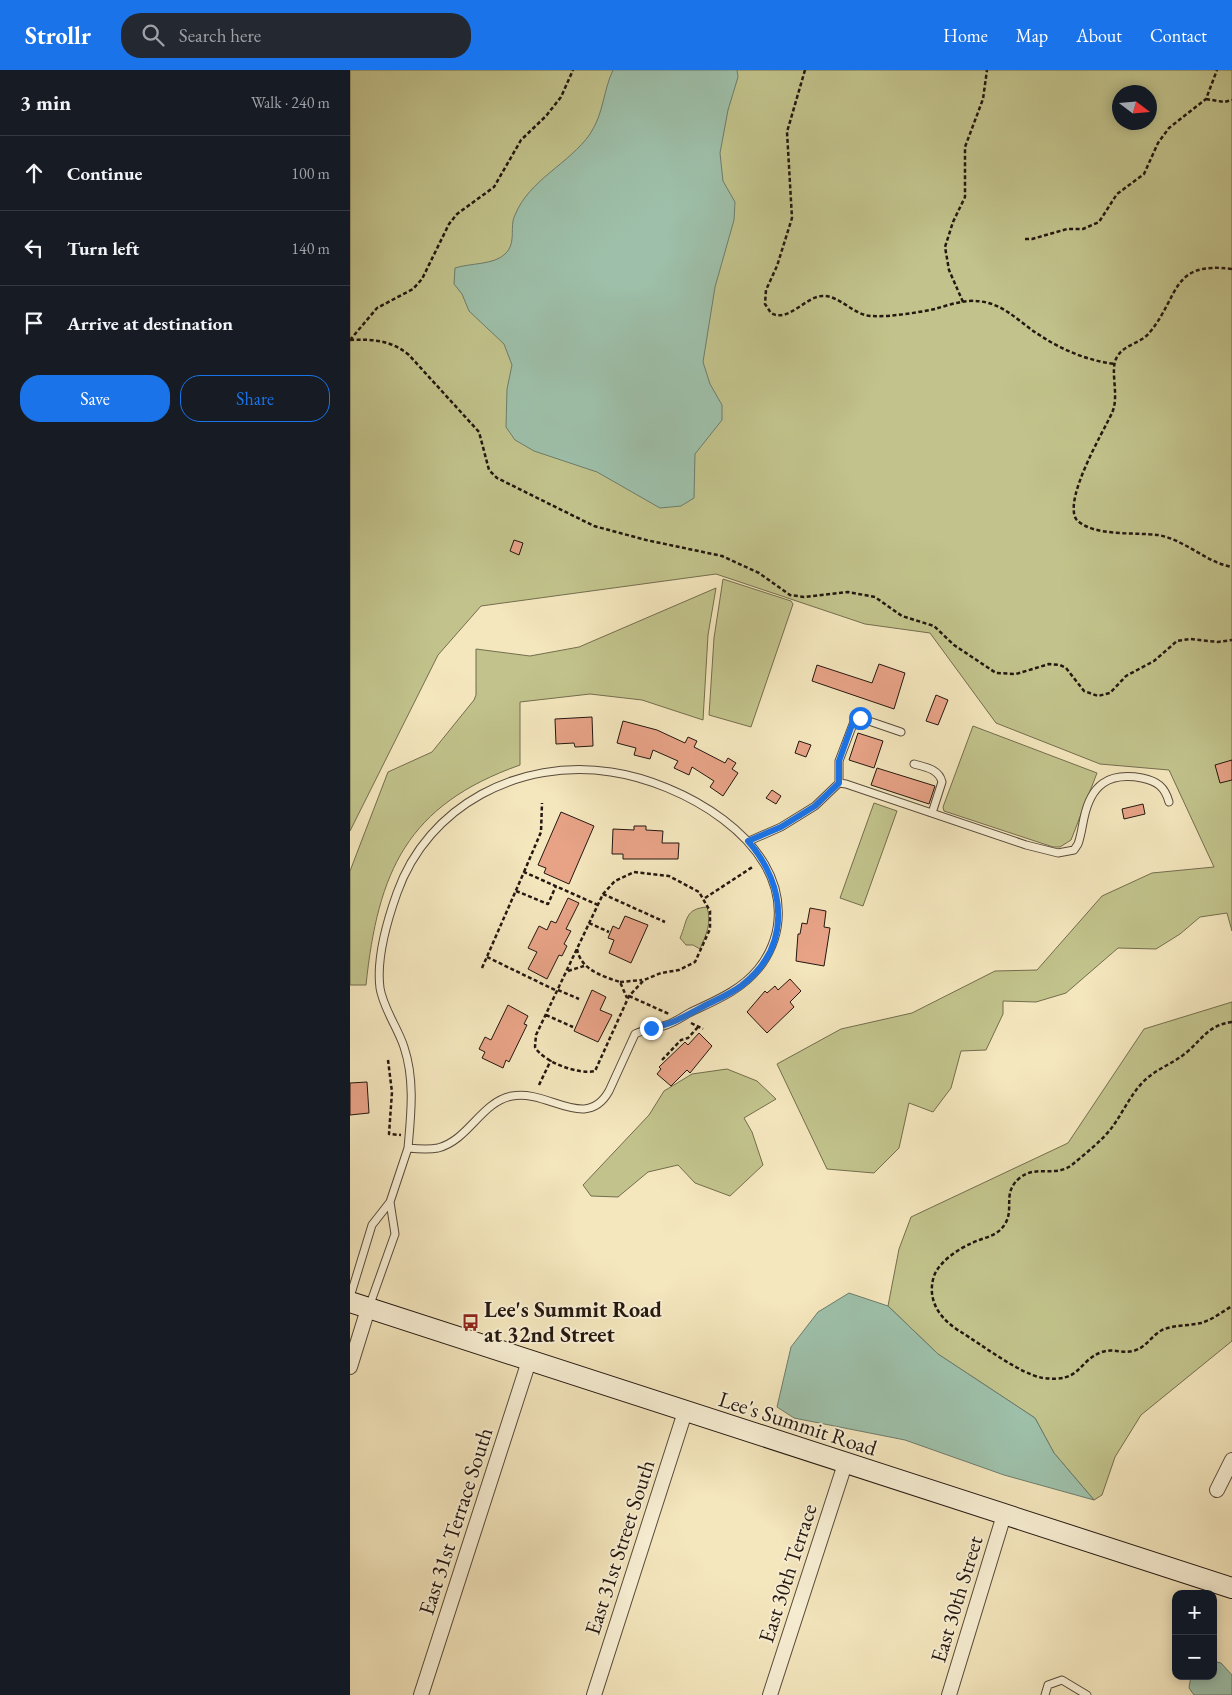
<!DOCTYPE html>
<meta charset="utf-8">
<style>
:root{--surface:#171b24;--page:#242831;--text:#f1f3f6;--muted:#9ea1a6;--line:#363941;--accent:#1a73e8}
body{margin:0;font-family:"EB Garamond",serif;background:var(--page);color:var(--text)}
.controls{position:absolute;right:15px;bottom:15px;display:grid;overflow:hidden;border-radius:10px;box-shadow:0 2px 12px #0003}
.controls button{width:45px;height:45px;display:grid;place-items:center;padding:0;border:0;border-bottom:1px solid var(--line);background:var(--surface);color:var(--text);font:25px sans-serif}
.compass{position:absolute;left:762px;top:15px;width:45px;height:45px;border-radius:50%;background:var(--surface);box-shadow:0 2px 12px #0003;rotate:106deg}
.stop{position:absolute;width:15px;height:15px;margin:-11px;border:4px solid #1a73e8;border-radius:50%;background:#fff}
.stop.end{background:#1a73e8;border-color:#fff;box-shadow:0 1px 5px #0008}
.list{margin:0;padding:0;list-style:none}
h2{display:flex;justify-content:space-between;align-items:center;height:65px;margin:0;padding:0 20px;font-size:21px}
h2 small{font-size:16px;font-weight:400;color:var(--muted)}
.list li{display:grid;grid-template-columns:32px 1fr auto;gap:15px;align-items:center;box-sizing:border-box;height:75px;padding:0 20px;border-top:1px solid var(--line)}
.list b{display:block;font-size:19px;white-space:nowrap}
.list em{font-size:16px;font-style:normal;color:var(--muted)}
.actions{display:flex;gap:10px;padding:15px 20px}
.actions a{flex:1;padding:11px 0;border:1px solid var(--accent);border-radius:20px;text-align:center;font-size:18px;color:var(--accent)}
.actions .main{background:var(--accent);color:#fff}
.icon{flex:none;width:28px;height:28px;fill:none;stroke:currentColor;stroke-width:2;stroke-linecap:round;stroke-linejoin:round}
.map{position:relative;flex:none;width:882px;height:1625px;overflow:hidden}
header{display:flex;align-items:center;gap:30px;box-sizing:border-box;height:70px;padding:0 25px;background:var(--accent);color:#fff}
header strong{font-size:24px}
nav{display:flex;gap:28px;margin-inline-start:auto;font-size:18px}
.search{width:350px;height:45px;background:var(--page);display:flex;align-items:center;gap:12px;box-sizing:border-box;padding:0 18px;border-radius:20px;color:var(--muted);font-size:19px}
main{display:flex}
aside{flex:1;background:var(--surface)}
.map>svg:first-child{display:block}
.green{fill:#c2c38c;stroke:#736d4e;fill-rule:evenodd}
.water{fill:#9ec0aa;stroke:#6d7c6c}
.building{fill:#e8a387;stroke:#241710}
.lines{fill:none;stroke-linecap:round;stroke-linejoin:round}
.service-casing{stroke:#584b3b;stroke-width:9}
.minor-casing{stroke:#584b3b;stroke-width:16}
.secondary-casing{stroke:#241710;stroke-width:22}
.path{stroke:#241710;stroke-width:2.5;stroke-dasharray:4 2.5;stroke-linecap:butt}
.service{stroke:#f8efd4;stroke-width:7}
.minor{stroke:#f8efd4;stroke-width:14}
.secondary{stroke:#f8efd4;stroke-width:20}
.route{stroke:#1a73e8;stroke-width:6}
.labels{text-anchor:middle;stroke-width:4;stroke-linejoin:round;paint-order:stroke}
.poi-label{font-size:22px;font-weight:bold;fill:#241710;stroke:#f8efd4;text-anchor:start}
.street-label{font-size:22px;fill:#241710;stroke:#f8efd4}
</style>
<header>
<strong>Strollr</strong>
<div class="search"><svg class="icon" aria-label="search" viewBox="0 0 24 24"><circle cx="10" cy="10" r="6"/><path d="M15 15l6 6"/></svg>Search here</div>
<nav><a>Home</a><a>Map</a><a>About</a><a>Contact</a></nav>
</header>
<main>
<aside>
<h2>3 min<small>Walk · 240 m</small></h2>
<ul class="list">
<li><svg class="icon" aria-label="ahead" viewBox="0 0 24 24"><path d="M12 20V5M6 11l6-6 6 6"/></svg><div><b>Continue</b></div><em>100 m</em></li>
<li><svg class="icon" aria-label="left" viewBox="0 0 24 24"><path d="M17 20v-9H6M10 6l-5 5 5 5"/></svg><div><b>Turn left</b></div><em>140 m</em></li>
<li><svg class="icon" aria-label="arrive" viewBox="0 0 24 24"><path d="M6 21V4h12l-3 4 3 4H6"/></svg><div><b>Arrive at destination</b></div></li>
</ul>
<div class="actions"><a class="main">Save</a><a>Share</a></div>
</aside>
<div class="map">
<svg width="882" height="1625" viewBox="0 0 882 1625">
<rect width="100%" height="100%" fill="#f4e6bd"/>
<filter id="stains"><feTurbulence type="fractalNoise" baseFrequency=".004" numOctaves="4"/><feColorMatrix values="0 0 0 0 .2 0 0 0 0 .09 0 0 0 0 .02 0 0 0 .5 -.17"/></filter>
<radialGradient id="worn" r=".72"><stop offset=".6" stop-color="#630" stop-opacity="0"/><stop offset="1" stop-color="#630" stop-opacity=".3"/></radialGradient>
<path class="green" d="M0,0h882v861l-5,-18 -27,4 -20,17 -24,15 -38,-1 -52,45 -30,9 -33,-1v13l-17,36 -25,1 -10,37 -18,24 -24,-9 -10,45 -25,25 -47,-4 -50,-105 64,-35 71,-16 83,-42 42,-1 65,-74 50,-23 62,-6 -45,-97 -69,-6 -104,-41 -66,-90 -65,-9 -149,-50 -235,32 -43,49 -88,176zM770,22h30v30h-30z
M373,509l68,22 2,3 -42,123 -42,-12 5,-77z
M366,518l-8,47 -5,85 -61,-20 -52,-6 -70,8v63c-113,40 -142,106 -154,220h-16v-114l38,-99 44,-20 42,-52 2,-5v-46l54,7 49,-9z
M623,656l124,47 -26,67 -11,7h-7l-109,-36 -1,-4z
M524,733l23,8 -34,95 -23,-8z
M357,837c5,16 -1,28 -7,42l-7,-4h-7l-6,-7c8,-18 4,-29 27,-31z
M882,932v339l-91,74 -26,42 -13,38 -8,5 -40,-47 -19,-35 -97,-64 -50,-48 11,-57 12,-32 157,-74 76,-114z
M377,999l30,12 19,18 -32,19 8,14 11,33 -33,31 -35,-13 -17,-18 -30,7 -30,25 -27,-1 -8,-11 66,-70 15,-24 28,-17z"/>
<path class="water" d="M263,0h124l1,7 -10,33 -8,43 3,28 12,21 -1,18 -19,67 -12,75 7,22 12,21v15l-27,34 -1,44 -13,8 -21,2 -63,-36 -63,-21 -19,-11 -9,-13 1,-38 5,-24 -8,-21 -35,-33 -7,-17 -8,-10 1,-16c15,-5 39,-3 50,-14 12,-11 4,-27 10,-39 14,-35 54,-51 75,-81 14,-21 13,-43 23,-64z
M499,1223l39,13 50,48 97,64 19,35 40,47 -90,-25 -99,-35 -111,-22 -17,-11 14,-60 27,-35z
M863,1591l8,2 11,12v20h-38l-5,-7 2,-12h22z"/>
<path class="building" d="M164,470l9,3 -4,12 -9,-4z
M529,594l26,9 -11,36 -82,-28 5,-16 55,18z
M586,625l12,5 -10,25 -12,-4z
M242,647l1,29 -18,1 -1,-4 -18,1 -1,-25z
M273,651l34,9 28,13 3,-6 9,4 -3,6 31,16 3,-5 8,5 -4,6 6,4 -15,23 -13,-9 4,-6 -22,-14 -3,8 -15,-7 4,-7 -25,-11 -3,9 -16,-4 2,-7 -19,-5z
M508,663l25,8 -9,27 -25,-8z
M449,671l12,4 -5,12 -11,-4z
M882,690v20l-12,3 -5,-18z
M527,698l58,18 -6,18 -58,-19z
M422,720l9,6 -5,8 -10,-6z
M793,734l2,10 -21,5 -2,-10z
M211,742l33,14 -25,58 -25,-11 2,-5 -8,-3z
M284,756h12v4l17,1 -1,12h17l-1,16h-55v-5h-11l1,-25 21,1z
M218,828l11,5 -13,26 5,2 -7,13 3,2 -5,10 -3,-1 -12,24 -19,-10 9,-17 -9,-4 11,-22 8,4 4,-9 5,2z
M460,838l16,3 -2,16 6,1 -6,38 -28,-5 2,-27h2l2,-11 5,1z
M275,846l23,9 -17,38 -22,-10 5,-13 -6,-2 5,-12 6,3z
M440,909l11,12 -11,11 4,5 -27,26 -20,-21 18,-21 2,2 8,-7 3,4z
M242,920l14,7 -6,13 12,5 -14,27 -24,-11z
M158,935l20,11 -4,8 3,1 -18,37 -3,-2 -3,8 -21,-10 3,-6 -6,-3 6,-12 6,3z
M349,963l13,13 -22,27 -3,-3 -16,16 -14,-12 4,-5 -2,-2 26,-25 3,3z
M17,1012l2,31 -19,2v-32z"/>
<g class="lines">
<defs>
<path id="service" d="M564,694c11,3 25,5 28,18l-10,31
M489,713v-22l16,-42h8l38,13
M399,771l32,-14 34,-21 24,-23 7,1 180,61 32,8 16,-3 4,-6c3,-8 4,-17 6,-26 7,-33 24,-46 58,-40 15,3 23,9 27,24
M0,1227l22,-72 18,-23 18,-54c10,1 20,2 30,0 31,-8 43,-46 74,-52 36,-7 74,36 97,-5l26,-57c10,-5 18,-5 28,-8 9,-2 18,-8 26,-13 25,-12 51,-22 69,-44 11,-13 19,-32 20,-49 7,-81 -98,-138 -167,-148 -91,-14 -183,33 -214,121 -10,28 -21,65 -17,95 3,20 18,40 24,59 11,33 7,67 4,101
M19,1237l26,-73 -5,-32
M695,1625l3,-10 14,-5 25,15"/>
<path id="minor" d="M0,1297l18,-58
M867,1420l15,-30
M71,1625l108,-334
M244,1625l91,-283
M420,1625l75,-231
M599,1625l55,-180"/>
<path id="secondary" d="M0,1232l882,286"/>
</defs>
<use href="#service" class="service-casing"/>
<use href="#minor" class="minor-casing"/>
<use href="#secondary" class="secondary-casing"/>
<path class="path" d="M455,0l-18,62 5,86 -15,48 -11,24 -1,14 6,9c17,10 34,-16 51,-17 18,-1 31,19 49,20 20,1 44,-3 64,-7 10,-3 22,-7 33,-8 34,-2 48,20 73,35 21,14 48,25 74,28
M856,29l18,3 8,-2
M675,169h7l35,-10h16l16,-7 18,-28 27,-20 14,-31 11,-15 37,-29 11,-29
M882,199c-61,-8 -52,26 -82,63 -9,12 -26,12 -33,25 -8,13 3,38 -5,56 -10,21 -48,85 -36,106 16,18 59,13 82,16 28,5 47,27 74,32
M613,232l-14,-32 -4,-23 8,-25 12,-25v-50l18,-48 4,-29
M0,270c22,-1 41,0 59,15l70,77 10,38 8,8 97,48 52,14 76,16 37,17 31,22 14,2 44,-5 27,5 27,19 32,10 20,19 42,28 20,1 33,-10 11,1 6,3 18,23 14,5 12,-3 16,-17 28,-15 23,-20 13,-2 28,3 14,-2
M0,270l27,-32 36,-19 9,-10 27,-55 8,-10 37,-27 27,-47 25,-24 15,-19 12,-27
M174,802l17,-40 1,-29
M284,802l35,4 30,16 11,19v18l-15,33 -16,8 -18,3 -17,7 -15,16 -34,75c-16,4 -52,-9 -60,-24l1,-12 67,-141 12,-13z
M166,821l32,13 8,-18
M253,824l62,28
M355,828l49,-32
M239,853l20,9
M227,879c4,21 25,27 43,33l7,16
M137,887l70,34
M132,898l42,-96 74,33
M218,901l16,-5
M270,912l22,-2
M208,920l21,9
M279,926l40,18
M196,945l27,12
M882,952c-23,3 -29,16 -45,30 -14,12 -32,17 -45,31 -12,13 -19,29 -29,43 -10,14 -27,27 -40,38 -16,14 -37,1 -52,13 -20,15 -6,31 -16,47 -8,13 -21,13 -33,19 -14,6 -33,19 -38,33 -8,25 7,44 27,56 21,13 59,42 82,46 39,5 34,-17 59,-26 11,-4 21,2 31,-1 13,-3 18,-15 29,-21 11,-5 26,-4 39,-7 11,-3 21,-11 31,-17
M341,953l12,6
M38,990l4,32 -3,42 12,1
M312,990l19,-20 7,-2 10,-11
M189,1015l12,-25"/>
<use href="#service" class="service"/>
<use href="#minor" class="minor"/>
<use href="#secondary" class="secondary"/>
</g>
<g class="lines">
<path class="route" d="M301,958c20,-3 36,-13 53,-22 12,-6 26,-12 37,-20 51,-39 46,-100 7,-145l33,-14 34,-21 24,-23v-22l14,-39 7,-4"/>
</g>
<defs>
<symbol id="bus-bare" viewBox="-9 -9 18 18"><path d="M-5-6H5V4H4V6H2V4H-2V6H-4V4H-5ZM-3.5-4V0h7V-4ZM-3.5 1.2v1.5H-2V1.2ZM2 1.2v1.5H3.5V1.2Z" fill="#8f2418" stroke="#f8efd4" stroke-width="2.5" paint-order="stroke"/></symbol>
</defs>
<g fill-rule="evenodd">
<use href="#bus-bare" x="108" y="1240" width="25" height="25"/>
</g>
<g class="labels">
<g class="poi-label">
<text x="134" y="1247">Lee's Summit Road<tspan x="134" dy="25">at 32nd Street</tspan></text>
</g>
<g class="street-label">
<text transform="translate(448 1353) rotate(18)" y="8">Lee's Summit Road</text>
<text transform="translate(105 1451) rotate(-72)" y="8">East 31st Terrace South</text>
<text transform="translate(269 1477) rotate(-72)" y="8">East 31st Street South</text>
<text transform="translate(437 1503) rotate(-72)" y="8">East 30th Terrace</text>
<text transform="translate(606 1529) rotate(-73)" y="8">East 30th Street</text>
</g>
</g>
<rect width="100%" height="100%" filter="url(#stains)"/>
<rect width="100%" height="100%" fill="url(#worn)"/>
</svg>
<div class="controls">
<button>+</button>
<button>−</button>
</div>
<svg class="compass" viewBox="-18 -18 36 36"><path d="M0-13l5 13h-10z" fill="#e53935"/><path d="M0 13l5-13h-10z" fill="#9ea1a6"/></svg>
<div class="stop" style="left:510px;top:648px"></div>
<div class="stop end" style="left:301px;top:958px"></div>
</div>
</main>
